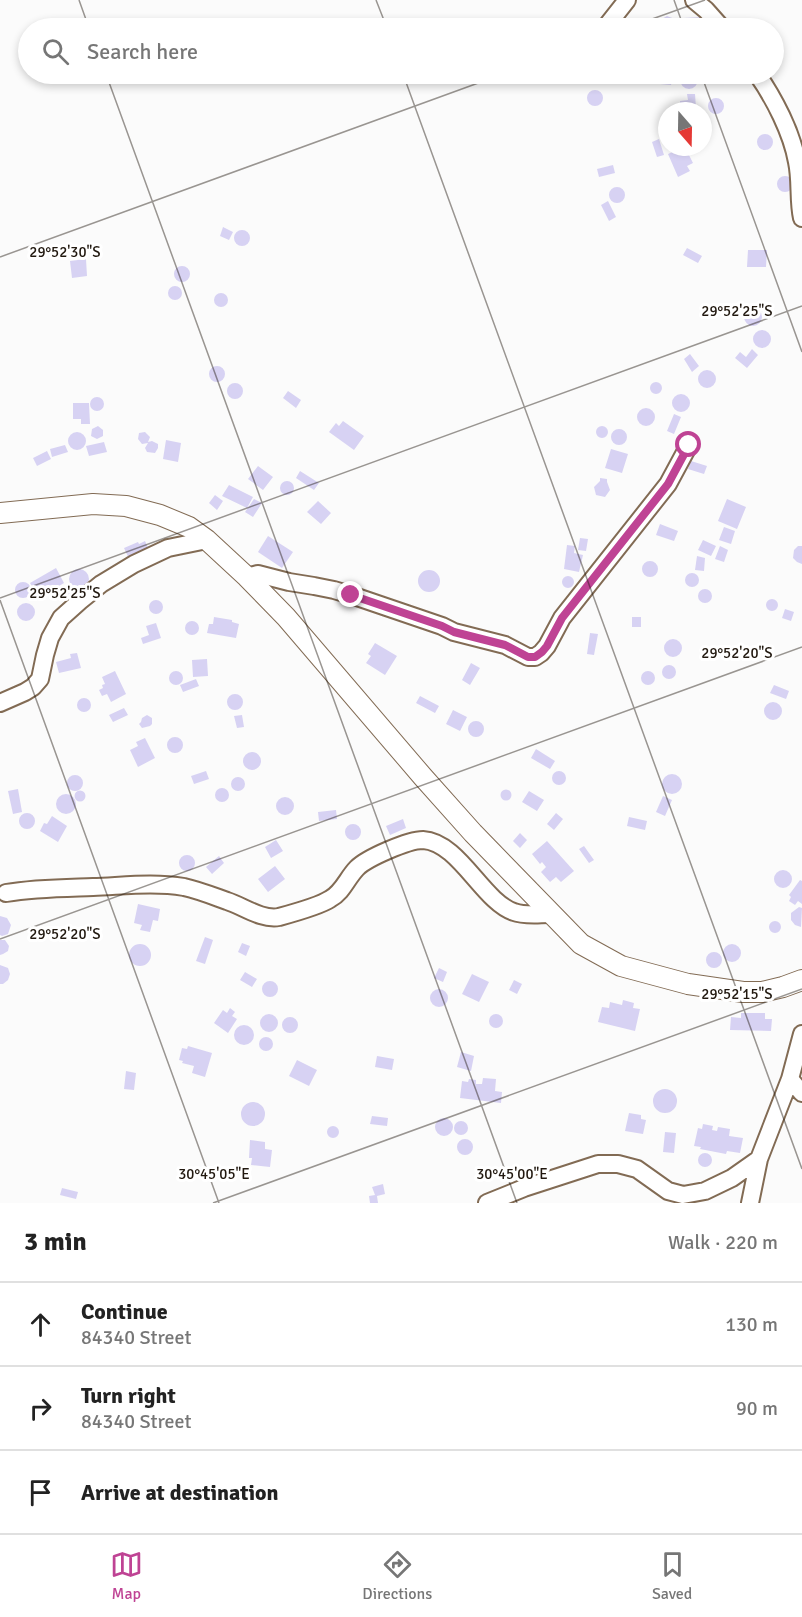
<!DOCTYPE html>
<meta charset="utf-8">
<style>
:root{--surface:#fff;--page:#f2f2f2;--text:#222;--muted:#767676;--line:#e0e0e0;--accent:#bf4394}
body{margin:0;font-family:Signika,sans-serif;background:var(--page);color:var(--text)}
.compass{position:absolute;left:658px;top:102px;width:54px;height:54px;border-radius:50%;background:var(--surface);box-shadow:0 3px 9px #0003;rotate:160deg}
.stop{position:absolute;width:18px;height:18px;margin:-14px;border:4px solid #bf4394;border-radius:50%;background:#fff}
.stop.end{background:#bf4394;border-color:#fff;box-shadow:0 2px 6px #0008}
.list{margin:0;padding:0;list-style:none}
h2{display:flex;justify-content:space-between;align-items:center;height:78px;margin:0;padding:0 24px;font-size:26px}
h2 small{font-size:20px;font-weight:400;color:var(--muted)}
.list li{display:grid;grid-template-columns:39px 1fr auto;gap:18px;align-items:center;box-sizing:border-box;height:84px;padding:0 24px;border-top:2px solid var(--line)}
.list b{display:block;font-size:22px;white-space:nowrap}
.list p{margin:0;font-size:20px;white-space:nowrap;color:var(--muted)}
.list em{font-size:20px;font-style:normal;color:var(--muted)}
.icon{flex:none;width:33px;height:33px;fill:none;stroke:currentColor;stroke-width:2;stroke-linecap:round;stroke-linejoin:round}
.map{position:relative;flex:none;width:802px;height:1203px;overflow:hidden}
.search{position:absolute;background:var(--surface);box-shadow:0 3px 9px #0003;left:18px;right:18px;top:18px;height:66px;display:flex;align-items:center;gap:15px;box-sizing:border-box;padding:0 21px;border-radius:33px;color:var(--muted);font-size:22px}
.sheet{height:330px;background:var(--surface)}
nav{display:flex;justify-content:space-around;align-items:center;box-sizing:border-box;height:84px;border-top:2px solid var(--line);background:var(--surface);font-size:16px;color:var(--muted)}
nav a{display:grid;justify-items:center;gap:3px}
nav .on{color:var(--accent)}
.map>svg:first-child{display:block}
.building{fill:#d7d2f3}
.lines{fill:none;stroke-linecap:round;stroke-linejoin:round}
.minor-casing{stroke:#826b54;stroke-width:20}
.tertiary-casing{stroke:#826b54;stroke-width:22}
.minor{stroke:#fff;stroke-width:16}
.tertiary{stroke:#fff;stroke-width:20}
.route{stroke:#bf4394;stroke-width:8}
.ticks{fill:none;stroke:#21180f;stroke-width:1.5;stroke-opacity:0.45}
.ticks-label{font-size:15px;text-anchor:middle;fill:#21180f;stroke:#fff;stroke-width:6;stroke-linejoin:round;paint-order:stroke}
</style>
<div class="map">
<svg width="802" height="1203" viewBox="0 0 802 1203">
<rect width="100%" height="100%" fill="#fbfbfb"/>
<path class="building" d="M667,16l8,3 2,3v6h-17v-8z
M703,17l1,11h-21v-10z
M680 80a9 9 0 1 1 18 0a9 9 0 1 1-18 0Z
M660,74h4l3,2 6,2 -2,7 -11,-1 -3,-2 -1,-3z
M587 98a8 8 0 1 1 16 0a8 8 0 1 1-16 0Z
M687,94h8l1,14 -16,1v-8l8,-1z
M708 106a8 8 0 1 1 16 0a8 8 0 1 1-16 0Z
M757 142a8 8 0 1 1 16 0a8 8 0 1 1-16 0Z
M659,139l5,16 -7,2 -5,-15z
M679,149l3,7 6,-3 5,10 -6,3 3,5 -12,6 -10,-23z
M613,165l2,8 -16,4 -2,-8z
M777 184a8 8 0 1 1 16 0a8 8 0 1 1-16 0Z
M609 195a8 8 0 1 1 16 0a8 8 0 1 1-16 0Z
M608,201l8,16 -7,4 -8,-16z
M223,227l10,5 -4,8 -9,-4z
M234 238a8 8 0 1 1 16 0a8 8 0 1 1-16 0Z
M687,248l15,8 -4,7 -15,-8z
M748,250h19l-1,17h-19z
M86,259l1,17 -15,2 -2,-17z
M174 274a8 8 0 1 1 16 0a8 8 0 1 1-16 0Z
M168 293a7 7 0 1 1 14 0a7 7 0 1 1-14 0Z
M214 300a7 7 0 1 1 14 0a7 7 0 1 1-14 0Z
M744 317a9 9 0 1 1 18 0a9 9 0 1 1-18 0Z
M753 339a9 9 0 1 1 18 0a9 9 0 1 1-18 0Z
M752,349l6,6 -11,13 -12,-10 5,-6 6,5z
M690,354l9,12 -7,6 -8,-13z
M209 374a8 8 0 1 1 16 0a8 8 0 1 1-16 0Z
M698 379a9 9 0 1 1 18 0a9 9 0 1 1-18 0Z
M650 388a6 6 0 1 1 12 0a6 6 0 1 1-12 0Z
M227 391a8 8 0 1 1 16 0a8 8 0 1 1-16 0Z
M288,391l13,9 -5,8 -13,-10z
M672 403a9 9 0 1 1 18 0a9 9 0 1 1-18 0Z
M90 404a7 7 0 1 1 14 0a7 7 0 1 1-14 0Z
M73,403h16l1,21h-9v-5h-8z
M637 417a9 9 0 1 1 18 0a9 9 0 1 1-18 0Z
M674,414l7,3 -7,17 -7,-3z
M343,421l21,15 -10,14 -25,-18 7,-9 3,3z
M98,426l5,4v6l-6,3 -6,-3 1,-7z
M596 432a6 6 0 1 1 12 0a6 6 0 1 1-12 0Z
M611 437a8 8 0 1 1 16 0a8 8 0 1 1-16 0Z
M145,432l5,5 -2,5 4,-1 6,3v4l-3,5 -8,-1 -2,-4 3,-5 -6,1 -4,-5 1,-6z
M68 441a9 9 0 1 1 18 0a9 9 0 1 1-18 0Z
M166,440l15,3 -3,19 -15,-3z
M104,442l3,10 -18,4 -3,-10z
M65,445l3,7 -16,5 -2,-8z
M611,449l17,5 -6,19 -17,-5z
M47,451l4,8 -14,7 -4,-8z
M691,461l16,5 -3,8 -16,-5z
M258,466l15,11 -10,13 -15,-11z
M300,471l19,12 -5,7 -18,-12z
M600,478l7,1v3l3,8 -5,7 -9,-2 -2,-8 6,-6z
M280 488a7 7 0 1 1 14 0a7 7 0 1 1-14 0Z
M229,485l24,12 -6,11 -25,-12z
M215,495l8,6 -6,9 -8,-7z
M254,499l8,4 -9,14 -8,-5z
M727,499l19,8 -9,22 -19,-8z
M318,501l13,12 -10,11 -14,-12z
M660,524l18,7 -4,10 -18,-6z
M724,527l11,4 -4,13 -12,-4z
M268,536l25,16 -11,16 -24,-16z
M580,538l8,1 -2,12 -8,-1z
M703,540l13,6 -5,10 -13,-6z
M145,541l5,11 -20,9 -6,-13 14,-6 1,2z
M567,545l8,1 -1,7 9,2 -4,17 -15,-3z
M720,546l8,4 -4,12 -9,-3z
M798,546h4v18l-5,-2 -4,-4 1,-8z
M697,556l8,2 -1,13 -9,-1z
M642 569a8 8 0 1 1 16 0a8 8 0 1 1-16 0Z
M56,568l8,15 -25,15 -9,-15z
M69 579a10 10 0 1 1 20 0a10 10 0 1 1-20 0Z
M418 581a11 11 0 1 1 22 0a11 11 0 1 1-22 0Z
M685 580a7 7 0 1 1 14 0a7 7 0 1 1-14 0Z
M562 582a6 6 0 1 1 12 0a6 6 0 1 1-12 0Z
M15 590a8 8 0 1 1 16 0a8 8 0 1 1-16 0Z
M698 596a7 7 0 1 1 14 0a7 7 0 1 1-14 0Z
M58 595a6 6 0 1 1 12 0a6 6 0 1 1-12 0Z
M766 605a6 6 0 1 1 12 0a6 6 0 1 1-12 0Z
M149 607a7 7 0 1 1 14 0a7 7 0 1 1-14 0Z
M17 612a9 9 0 1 1 18 0a9 9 0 1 1-18 0Z
M785,609l9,3 -3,9 -9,-3z
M214,617l18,3v2l7,2 -3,14 -29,-5 2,-9h4z
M632,617h9v10h-9z
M185 628a7 7 0 1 1 14 0a7 7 0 1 1-14 0Z
M156,623l5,15 -18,6 -2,-6 8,-3 -3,-9z
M590,633l8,1 -4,21 -7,-1z
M664 648a9 9 0 1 1 18 0a9 9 0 1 1-18 0Z
M375,643l22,13 -12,19 -19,-12 5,-7 -3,-2z
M77,653l4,15 -22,5 -3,-11 15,-4 -1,-4z
M207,659l1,17 -15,1 -1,-17z
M471,663l9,5 -10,17 -8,-5z
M662 672a7 7 0 1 1 14 0a7 7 0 1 1-14 0Z
M641 678a7 7 0 1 1 14 0a7 7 0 1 1-14 0Z
M169 678a7 7 0 1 1 14 0a7 7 0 1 1-14 0Z
M115,671l11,23 -15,8 -4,-8 -5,2 -3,-6 4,-2 -1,-3 3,-1 -3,-7z
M196,679l3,7 -16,6 -3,-7z
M774,685l15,6 -3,8 -16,-6z
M227 702a8 8 0 1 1 16 0a8 8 0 1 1-16 0Z
M420,696l19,10 -4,7 -19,-10z
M77 705a7 7 0 1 1 14 0a7 7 0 1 1-14 0Z
M764 711a9 9 0 1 1 18 0a9 9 0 1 1-18 0Z
M124,708l4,7 -15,7 -4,-7z
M453,710l14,7 -7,14 -14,-7z
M147,715l5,3v6l-2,2 -8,2 -3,-4 2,-2 1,-4z
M242,715l2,12 -7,1 -3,-12z
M468 729a8 8 0 1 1 16 0a8 8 0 1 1-16 0Z
M167 745a8 8 0 1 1 16 0a8 8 0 1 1-16 0Z
M145,738l10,20 -17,9 -8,-17 8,-4 -2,-4z
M536,749l19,12 -5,8 -19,-11z
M243 761a9 9 0 1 1 18 0a9 9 0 1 1-18 0Z
M552 778a7 7 0 1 1 14 0a7 7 0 1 1-14 0Z
M206,771l3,8 -15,5 -3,-8z
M662 784a10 10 0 1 1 20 0a10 10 0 1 1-20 0Z
M67 783a8 8 0 1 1 16 0a8 8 0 1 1-16 0Z
M231 784a7 7 0 1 1 14 0a7 7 0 1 1-14 0Z
M215 795a7 7 0 1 1 14 0a7 7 0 1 1-14 0Z
M18,789l4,23 -9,2 -5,-23z
M500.5 795a5.5 5.5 0 1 1 11 0a5.5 5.5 0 1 1-11 0Z
M74.5 796a5.5 5.5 0 1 1 11 0a5.5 5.5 0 1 1-11 0Z
M529,791l15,9 -7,11 -15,-9z
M56 804a10 10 0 1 1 20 0a10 10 0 1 1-20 0Z
M663,796l9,4 -7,16 -9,-4z
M276 806a9 9 0 1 1 18 0a9 9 0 1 1-18 0Z
M336,810l1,9 -18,2 -1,-9z
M19 821a8 8 0 1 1 16 0a8 8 0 1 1-16 0Z
M556,813l7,6 -9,11 -7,-6z
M52,816l15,10 -9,16 -18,-11 4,-8 3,1z
M629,817l18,4 -2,9 -18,-4z
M403,819l3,9 -16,7 -4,-9z
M345 832a8 8 0 1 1 16 0a8 8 0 1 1-16 0Z
M520,833l7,7 -7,8 -7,-7z
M276,840l7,11 -12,7 -6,-11z
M547,841l27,30 -13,11 -5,-5 -6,5 -9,-10 5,-5 -4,-5 -2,2 -8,-10z
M584,846l10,14 -5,3 -10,-14z
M179 863a8 8 0 1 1 16 0a8 8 0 1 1-16 0Z
M219,856l5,7 -12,11 -6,-7z
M275,866l10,13 -17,13 -10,-13z
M774 879a9 9 0 1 1 18 0a9 9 0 1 1-18 0Z
M800,880l2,1v23l-4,-3 -3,4 -6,-4 2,-4 -2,-2z
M138,904l22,5 -2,12 -5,-1 -3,12 -10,-2 2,-5 -8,-2z
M799,907l3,1 -1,19 -6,-2 -4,-5v-7z
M0,916l7,2 4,7 -3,9 -6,2 -2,-1z
M769 927a6 6 0 1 1 12 0a6 6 0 1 1-12 0Z
M205,937l8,3 -8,24 -9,-3z
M0,940h5l4,6 -1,5 -5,3 -3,1z
M242,943l8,3 -4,10 -8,-4z
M723 953a9 9 0 1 1 18 0a9 9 0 1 1-18 0Z
M129 955a11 11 0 1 1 22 0a11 11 0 1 1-22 0Z
M706 960a8 8 0 1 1 16 0a8 8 0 1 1-16 0Z
M0,965l8,3 2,6 -2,6 -5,4h-3z
M439,968l8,4 -4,10 -9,-4z
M245,972l12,7 -5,8 -12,-7z
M472,974l17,8 -10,20 -17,-8z
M514,980l8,4 -5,10 -8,-4z
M262 989a8 8 0 1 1 16 0a8 8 0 1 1-16 0Z
M430 998a9 9 0 1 1 18 0a9 9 0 1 1-18 0Z
M623,1000l11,3 -1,5 7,1 -5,22 -37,-9 4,-15 7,1 1,-6 12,3z
M230,1008l5,4 -3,4 5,3 -9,14 -14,-10 9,-13 4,3z
M741,1013h24v6h7l-1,12 -41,-1 1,-13 10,1z
M489 1021a7 7 0 1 1 14 0a7 7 0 1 1-14 0Z
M260 1023a9 9 0 1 1 18 0a9 9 0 1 1-18 0Z
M282 1025a8 8 0 1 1 16 0a8 8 0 1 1-16 0Z
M234 1035a10 10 0 1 1 20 0a10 10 0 1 1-20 0Z
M259 1044a7 7 0 1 1 14 0a7 7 0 1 1-14 0Z
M188,1046l24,7 -7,24 -13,-4 2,-7 -12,-3 1,-2 -4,-1 3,-12 5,1z
M461,1052l13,4 -3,15 -14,-4z
M377,1056l17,3 -2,11 -17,-3z
M297,1060l20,10 -8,16 -20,-10z
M126,1071l10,2 -2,17 -10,-1z
M483,1078l13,1 -1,12 7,1 -1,11 -41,-5 2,-17 6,1 1,-3 7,1v4h6z
M653 1101a12 12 0 1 1 24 0a12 12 0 1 1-24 0Z
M241 1114a12 12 0 1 1 24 0a12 12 0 1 1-24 0Z
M629,1113l12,2v4l5,1 -3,14 -18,-3z
M372,1116l16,2 -1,8 -17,-2z
M435 1127a9 9 0 1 1 18 0a9 9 0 1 1-18 0Z
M454 1128a7 7 0 1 1 14 0a7 7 0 1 1-14 0Z
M703,1124l10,2 -1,4 5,1 1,-4 12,2 -1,7 14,2 -3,15 -13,-2 -1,3 -26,-5 1,-2 -7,-1 4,-18 4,1z
M327 1132a6 6 0 1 1 12 0a6 6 0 1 1-12 0Z
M665,1132l11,1 -2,20 -11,-1z
M457 1147a8 8 0 1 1 16 0a8 8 0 1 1-16 0Z
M250,1140l15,2v7l7,1 -2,17 -19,-2 1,-7h-3z
M698 1160a7 7 0 1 1 14 0a7 7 0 1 1-14 0Z
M383,1184l2,10 -8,2 1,7h-8l-1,-7 6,-1 -3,-8z
M62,1188l16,4 -2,7 -16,-4z"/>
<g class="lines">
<defs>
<path id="minor" d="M694,0l12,10 16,18
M605,28l22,-28
M757,74c17,24 35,59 40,88 4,18 1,38 5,56
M247,577l11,-3 31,8 25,4 20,4 17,5 91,31 12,6 51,13 23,12h7l6,-4 6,-7 15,-28 106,-134 21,-39
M0,703l25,-11 8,-5 7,-8 5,-24 5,-17 11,-20 19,-17 21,-17 33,-20 34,-16 39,-8
M6,893c29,-5 57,-5 87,-6 30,-1 61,-5 91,0 14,3 29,9 43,14 16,5 34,19 52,16 11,-3 42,-12 51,-18 13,-7 17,-21 27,-31 10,-10 51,-28 66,-28 36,2 60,62 91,72 10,4 25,2 36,2
M790,1079l12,14
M487,1203l37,-15 74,-24h20l19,5 31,22 15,4 22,-4 27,-13 27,-19
M750,1203l9,-44 31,-80 12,-45"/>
<path id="tertiary" d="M0,513l93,-9 33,2 34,9 29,12 18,13 40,37 39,40 137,160 50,56 108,111 40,22 67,18 55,8h19l21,-5 19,-7"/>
</defs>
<use href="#minor" class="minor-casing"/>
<use href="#tertiary" class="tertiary-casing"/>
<use href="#minor" class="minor"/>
<use href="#tertiary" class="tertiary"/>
</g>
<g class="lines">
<path class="route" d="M351,595l91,31 12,6 51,13 23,12h7l7,-5 5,-6 15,-28 106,-134 21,-39"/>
</g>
<path class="ticks" d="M79,0l10,28M376,0l11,28M674,0l10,28M627,28l78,-28M106,74l411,1129M403,74l399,1095M701,74l101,278M0,257l503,-183M0,598l802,-292M0,600l219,603M0,939l802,-292M213,1203l589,-214"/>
<g class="ticks-label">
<text x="65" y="257">29°52'30"S</text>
<text x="737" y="316">29°52'25"S</text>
<text x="65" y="598">29°52'25"S</text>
<text x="737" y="658">29°52'20"S</text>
<text x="65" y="939">29°52'20"S</text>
<text x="737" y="999">29°52'15"S</text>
<text x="214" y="1179">30°45'05"E</text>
<text x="512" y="1179">30°45'00"E</text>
</g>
</svg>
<svg class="compass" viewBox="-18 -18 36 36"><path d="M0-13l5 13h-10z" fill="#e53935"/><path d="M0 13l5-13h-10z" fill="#767676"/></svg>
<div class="stop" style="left:689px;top:445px"></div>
<div class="stop end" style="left:351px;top:595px"></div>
<div class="search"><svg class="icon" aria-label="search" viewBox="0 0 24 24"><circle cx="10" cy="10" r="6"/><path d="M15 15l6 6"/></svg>Search here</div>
</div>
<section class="sheet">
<h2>3 min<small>Walk · 220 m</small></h2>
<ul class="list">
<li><svg class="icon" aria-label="ahead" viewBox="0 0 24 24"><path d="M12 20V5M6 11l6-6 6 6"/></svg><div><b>Continue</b><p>84340 Street</p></div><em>130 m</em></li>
<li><svg class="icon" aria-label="right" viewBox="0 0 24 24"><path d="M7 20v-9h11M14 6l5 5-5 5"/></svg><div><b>Turn right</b><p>84340 Street</p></div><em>90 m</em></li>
<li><svg class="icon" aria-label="arrive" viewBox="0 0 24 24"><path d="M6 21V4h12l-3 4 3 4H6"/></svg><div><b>Arrive at destination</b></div></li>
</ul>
</section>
<nav>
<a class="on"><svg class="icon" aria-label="map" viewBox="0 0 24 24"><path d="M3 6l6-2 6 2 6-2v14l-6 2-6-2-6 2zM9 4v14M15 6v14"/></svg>Map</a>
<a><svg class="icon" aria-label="directions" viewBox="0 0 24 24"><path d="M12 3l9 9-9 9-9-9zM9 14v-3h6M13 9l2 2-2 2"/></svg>Directions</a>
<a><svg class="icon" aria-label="saved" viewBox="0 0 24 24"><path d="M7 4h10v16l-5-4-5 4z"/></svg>Saved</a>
</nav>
